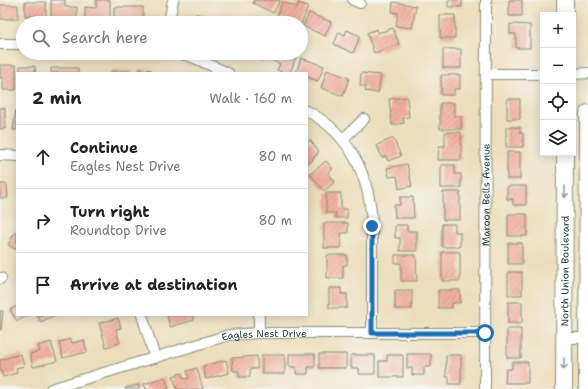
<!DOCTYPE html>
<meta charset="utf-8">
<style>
:root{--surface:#fff;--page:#f6f6f6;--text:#222;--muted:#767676;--line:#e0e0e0}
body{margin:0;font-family:"Shantell Sans",sans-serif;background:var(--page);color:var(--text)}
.controls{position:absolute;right:12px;top:12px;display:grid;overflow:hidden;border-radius:0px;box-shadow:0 2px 10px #0003}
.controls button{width:36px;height:36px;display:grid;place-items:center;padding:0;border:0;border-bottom:1px solid var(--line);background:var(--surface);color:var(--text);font:20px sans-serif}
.stop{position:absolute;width:12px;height:12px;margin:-9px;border:3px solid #1f6fb2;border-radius:50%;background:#fff}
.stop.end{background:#1f6fb2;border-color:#fff;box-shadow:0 1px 4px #0008}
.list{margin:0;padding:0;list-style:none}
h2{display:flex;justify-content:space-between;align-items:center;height:52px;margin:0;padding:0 16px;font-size:17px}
h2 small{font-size:13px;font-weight:400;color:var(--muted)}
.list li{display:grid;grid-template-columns:26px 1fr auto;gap:12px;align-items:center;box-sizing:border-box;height:64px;padding:0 16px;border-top:1px solid var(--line)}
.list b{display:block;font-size:15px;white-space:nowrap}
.list p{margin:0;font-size:13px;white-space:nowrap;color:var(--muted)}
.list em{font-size:13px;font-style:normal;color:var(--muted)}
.icon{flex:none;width:22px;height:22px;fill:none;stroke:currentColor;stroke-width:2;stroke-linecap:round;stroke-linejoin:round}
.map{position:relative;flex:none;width:588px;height:389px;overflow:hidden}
.search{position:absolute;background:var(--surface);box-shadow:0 2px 10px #0003;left:16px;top:16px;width:292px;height:44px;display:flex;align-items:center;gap:10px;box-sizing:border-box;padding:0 14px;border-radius:22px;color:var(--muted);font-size:15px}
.panel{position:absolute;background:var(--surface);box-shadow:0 2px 10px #0003;left:16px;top:72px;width:292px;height:244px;border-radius:0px}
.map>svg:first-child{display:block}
.building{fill:url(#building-hatch)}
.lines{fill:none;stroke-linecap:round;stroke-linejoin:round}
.minor-casing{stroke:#868e78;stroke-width:12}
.primary-casing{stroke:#868e78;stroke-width:18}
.minor{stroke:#fff;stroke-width:10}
.primary{stroke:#fff;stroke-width:16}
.oneway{stroke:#8f9e9a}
.route{stroke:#1f6fb2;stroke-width:5}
.labels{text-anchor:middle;stroke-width:3.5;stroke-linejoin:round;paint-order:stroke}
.street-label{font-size:10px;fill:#1f3d34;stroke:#f6f6f2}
</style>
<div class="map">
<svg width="588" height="389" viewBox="0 0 588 389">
<defs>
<pattern id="building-hatch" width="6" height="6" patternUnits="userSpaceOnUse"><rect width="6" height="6" fill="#f3b1a1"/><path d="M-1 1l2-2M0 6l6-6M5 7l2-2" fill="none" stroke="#c49184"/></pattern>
</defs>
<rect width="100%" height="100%" fill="#f6f6f2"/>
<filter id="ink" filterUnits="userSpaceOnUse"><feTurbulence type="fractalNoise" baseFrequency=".025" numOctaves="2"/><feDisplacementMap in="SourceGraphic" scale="8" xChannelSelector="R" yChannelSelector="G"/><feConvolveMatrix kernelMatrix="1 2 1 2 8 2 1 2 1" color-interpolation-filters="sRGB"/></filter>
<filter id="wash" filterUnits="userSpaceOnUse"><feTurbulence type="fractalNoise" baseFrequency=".012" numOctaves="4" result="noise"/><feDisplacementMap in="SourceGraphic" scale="16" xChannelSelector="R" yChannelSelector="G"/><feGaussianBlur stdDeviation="0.9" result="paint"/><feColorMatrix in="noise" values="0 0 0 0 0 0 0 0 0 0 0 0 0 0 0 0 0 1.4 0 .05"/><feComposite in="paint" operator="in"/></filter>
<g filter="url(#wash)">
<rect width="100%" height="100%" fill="#ecdebc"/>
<g id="blocks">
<path class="building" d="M51,0h14v7h12v13h-26z
M96,0h14v20h-25v-13l11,1z
M254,0h26l-7,13 -20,-10z
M448,0h14v7h-14z
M509,0h13v16h-13z
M25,2h21v14h-21z
M282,2l15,5 1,-4 10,3 -7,20v-3h-5l-19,-6z
M393,2l23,4 -4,22 -16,-2 2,-13 -6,-1z
M0,5h18v14h-18z
M114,7h29v14h-29z
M309,13l22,9 -6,14 -22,-10z
M196,14l19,4 -2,5h-19z
M440,15h15v23h-15z
M510,24l20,1v23h-14v-14h-6z
M393,28l6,16 -25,9 -7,-20 10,-4 1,4z
M347,30l13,6 -7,17 -19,-9 5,-12 6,3z
M443,49h18v19h-18z
M254,53h12l-3,8 -10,-3z
M271,53h23l3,1 -7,19h-5l-8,-3 3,-6 -12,-5z
M301,58l23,8 -6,15 -11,-4v-4h-11z
M0,65h16v25h-13v-12h-3z
M20,66h15v7h-15z
M51,68h27v5h-27z
M139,69l13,1v3h-13z
M327,70l22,8 -6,18 -22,-8z
M111,71h21v2h-21z
M361,73l20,2 -3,18 -13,-2 1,-5h-6z
M441,75h19v14h-6v6h-13z
M407,97l2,20 -6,1 1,5 -12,2 -3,-26z
M507,99h13v20h-13z
M440,103h14v13h7v13h-21z
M0,108h5v21h-5z
M16,110h1v20h-4z
M506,127h14v6h3v14h-17z
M445,132h16v28h-23l1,-14h6z
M393,138l8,18 -13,5 -2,-5 -4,2 -5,-13z
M310,140l9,12 -7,7 1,1 -6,5v-22z
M507,152h13v27h-13z
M326,161l7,8 -5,3 7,10 -11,9 -14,-17z
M407,164l5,22 -13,3 -2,-13 -8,1 -2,-9z
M441,165h14v9h6v14h-20z
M0,184h7l1,14h-8z
M507,186h19v19h-13v-6h-6z
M443,192h17v28h-17z
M326,193h15v16h6v9h-11v-5h-10z
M400,197h13l1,21h-19l-1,-13h6z
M508,214h19v22h-19z
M324,223h24v10h-7v15h-17z
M442,224h13v8h5v15h-18z
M395,225h12v6h10v20h-17v-13h-5z
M15,232l2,1v17l-9,-5z
M508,243h14v21h-14z
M442,252h18v29h-18z
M327,255h20v10h-4v13h-16z
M395,255h21l1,26h-16v-18h-6z
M508,272h14v23h-14z
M329,288h12v6h6v14h-18z
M395,290h17v19h-17z
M438,290h22v13h-8v5h-14z
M508,302h14v21h-14z
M17,306v9h12l-12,6 -7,-11z
M0,311h3l-2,19h-1z
M37,315h18l-14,7z
M167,315h26l1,5 -24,7z
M118,318l3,10 -5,1 4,14 -14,4 -7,-24z
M507,329h14v29h-14z
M71,339l1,4 12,-3 3,12 -24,6 -4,-16z
M51,342l6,19 -24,6 -3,-13 10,-3 -2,-5z
M21,354l3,12 -8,2 1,5 -14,4 -3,-10v-7z
M289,354h26v13h-7v7h-12v-7h-7z
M319,354h27v14h-27z
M407,354h24v13h-7v8h-12v-7h-5z
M262,355h23v19h-23z
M351,355h24v19h-16v-6h-8z
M387,355h16v22h-24v-16h8z
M446,355h15v29h-12v-7h-3z
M257,356v13h-7v8h-11v-6h-6l-1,-13z
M226,360l3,13 -23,6 -3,-13z
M512,362h16v21h-23l1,-14h6z
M197,368l6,21h-26l-4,-13 9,-3 2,6 5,-1 -2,-7z
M165,377l4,12h-23l-2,-5z
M138,385l1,4h-14v-1z"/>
</g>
</g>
<g filter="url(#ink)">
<use href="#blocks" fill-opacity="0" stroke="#868e78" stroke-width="1"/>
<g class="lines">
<defs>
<g id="minor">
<path d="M353,0l7,3"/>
<path d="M169,23l4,-23"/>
<path d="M0,44h23"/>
<path d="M180,53l12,4 36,16"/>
<path d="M486,74h57"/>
<path d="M573,74l15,-1"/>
<path d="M307,111c44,23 63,66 65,114v108"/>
<path d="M343,139l21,-20"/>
<path d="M0,155l17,1"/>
<path d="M0,279l1,-1"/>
<path d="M142,315l13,43"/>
<path d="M259,315v18"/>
<path d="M564,338h24"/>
<path id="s1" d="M51,389l178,-54 30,-2h226"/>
<path id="s2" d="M485,389l1,-389"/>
</g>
<g id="primary">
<path d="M565,0v15"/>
<path id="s3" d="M564,389l1,-236"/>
<path d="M587,389l1,-276"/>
</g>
</defs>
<use href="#minor" class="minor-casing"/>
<use href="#primary" class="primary-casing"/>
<use href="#minor" class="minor"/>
<use href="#primary" class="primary"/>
</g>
<defs><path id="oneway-shaft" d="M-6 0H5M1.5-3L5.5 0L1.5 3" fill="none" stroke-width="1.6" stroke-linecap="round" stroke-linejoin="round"/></defs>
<g class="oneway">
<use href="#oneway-shaft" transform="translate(565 192) rotate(90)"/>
<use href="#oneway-shaft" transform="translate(564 364) rotate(90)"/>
</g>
</g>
<g class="lines" filter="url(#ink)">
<path class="route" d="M372,226v107h113"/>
</g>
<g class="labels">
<g class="street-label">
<text dy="4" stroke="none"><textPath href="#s2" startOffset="194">Maroon Bells Avenue</textPath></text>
<text dy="4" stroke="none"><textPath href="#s3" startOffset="118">North Union Boulevard</textPath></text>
<text dy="4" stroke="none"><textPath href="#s1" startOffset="221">Eagles Nest Drive</textPath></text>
</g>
</g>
</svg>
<div class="controls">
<button>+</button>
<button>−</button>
<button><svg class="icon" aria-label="locate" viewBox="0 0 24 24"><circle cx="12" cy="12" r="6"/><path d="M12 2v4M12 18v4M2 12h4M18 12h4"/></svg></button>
<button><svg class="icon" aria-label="layers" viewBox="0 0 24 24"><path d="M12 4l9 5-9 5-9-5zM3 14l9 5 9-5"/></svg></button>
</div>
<div class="stop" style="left:485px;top:333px"></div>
<div class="stop end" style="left:372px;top:226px"></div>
<div class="search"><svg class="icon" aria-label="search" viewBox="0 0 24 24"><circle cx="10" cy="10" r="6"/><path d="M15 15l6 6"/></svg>Search here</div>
<section class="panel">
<h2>2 min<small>Walk · 160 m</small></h2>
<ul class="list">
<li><svg class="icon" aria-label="ahead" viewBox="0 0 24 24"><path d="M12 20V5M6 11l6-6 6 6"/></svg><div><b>Continue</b><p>Eagles Nest Drive</p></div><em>80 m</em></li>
<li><svg class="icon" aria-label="right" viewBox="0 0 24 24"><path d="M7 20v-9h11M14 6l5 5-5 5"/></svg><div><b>Turn right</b><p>Roundtop Drive</p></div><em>80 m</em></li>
<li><svg class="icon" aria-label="arrive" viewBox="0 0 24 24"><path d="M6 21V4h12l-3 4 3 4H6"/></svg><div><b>Arrive at destination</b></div></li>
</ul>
</section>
</div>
